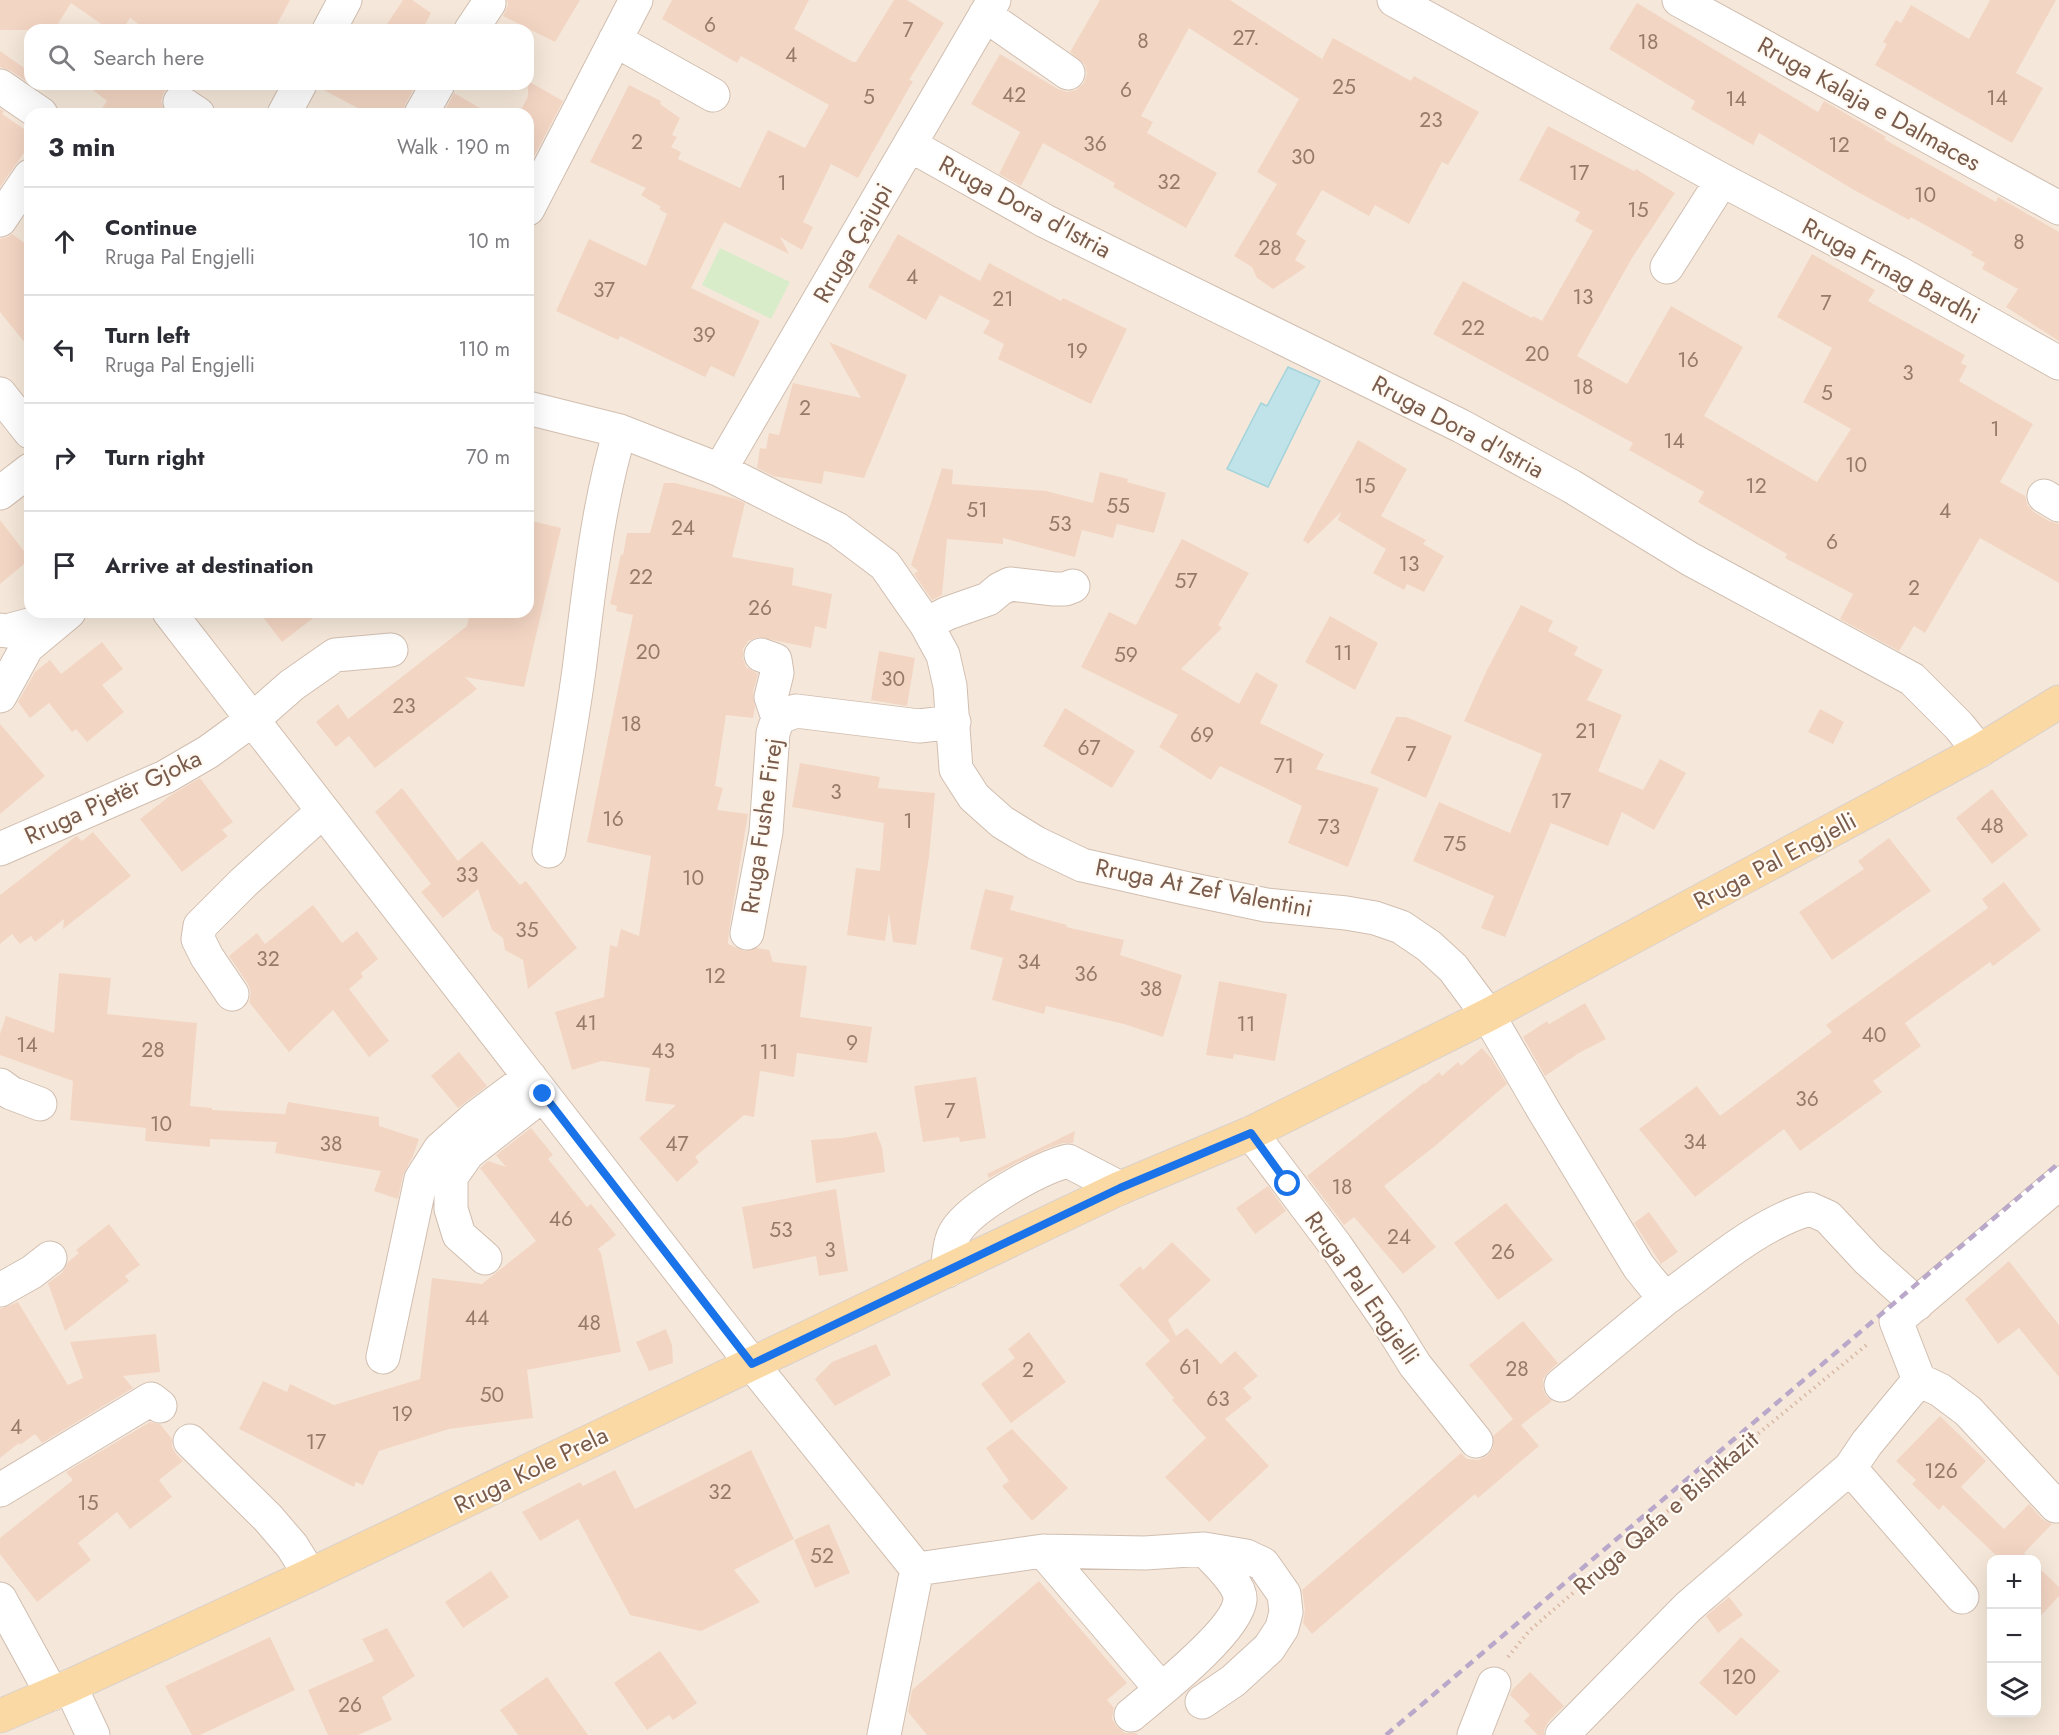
<!DOCTYPE html>
<meta charset="utf-8">
<style>
:root{--surface:#fff;--page:#f7f7f7;--text:#2b2b33;--muted:#7c7c81;--line:#e1e1e2}
body{margin:0;font-family:Jost,sans-serif;background:var(--page);color:var(--text)}
.controls{position:absolute;right:18px;bottom:18px;display:grid;overflow:hidden;border-radius:12px;box-shadow:0 6px 24px #0002}
.controls button{width:54px;height:54px;display:grid;place-items:center;padding:0;border:0;border-bottom:2px solid var(--line);background:var(--surface);color:var(--text);font:30px sans-serif}
.stop{position:absolute;width:18px;height:18px;margin:-14px;border:4px solid #1a73e8;border-radius:50%;background:#fff}
.stop.end{background:#1a73e8;border-color:#fff;box-shadow:0 2px 6px #0008}
.list{margin:0;padding:0;list-style:none}
h2{display:flex;justify-content:space-between;align-items:center;height:78px;margin:0;padding:0 24px;font-size:26px}
h2 small{font-size:20px;font-weight:400;color:var(--muted)}
.list li{display:grid;grid-template-columns:39px 1fr auto;gap:18px;align-items:center;box-sizing:border-box;height:108px;padding:0 24px;border-top:2px solid var(--line)}
.list b{display:block;font-size:22px;white-space:nowrap}
.list p{margin:0;font-size:20px;white-space:nowrap;color:var(--muted)}
.list em{font-size:20px;font-style:normal;color:var(--muted)}
.icon{flex:none;width:33px;height:33px;fill:none;stroke:currentColor;stroke-width:2;stroke-linecap:round;stroke-linejoin:round}
.map{position:relative;flex:none;width:2059px;height:1735px;overflow:hidden}
.search{position:absolute;background:var(--surface);box-shadow:0 6px 24px #0002;left:24px;top:24px;width:510px;height:66px;display:flex;align-items:center;gap:15px;box-sizing:border-box;padding:0 21px;border-radius:18px;color:var(--muted);font-size:22px}
.panel{position:absolute;background:var(--surface);box-shadow:0 6px 24px #0002;left:24px;top:108px;width:510px;height:510px;border-radius:18px}
.map>svg:first-child{display:block}
.residential{fill:#f5e8da;fill-rule:evenodd}
.green{fill:#d8ecc9}
.water{fill:#bfe3e8;stroke:#a5d3da;stroke-width:1.5}
.building{fill:#f3d5c3}
.lines{fill:none;stroke-linecap:round;stroke-linejoin:round}
.minor-casing{stroke:#d1beb0;stroke-width:35}
.major-casing{stroke:#dad1cd;stroke-width:35}
.path{stroke:#d9b8a5;stroke-width:4;stroke-dasharray:1.5 4.5;stroke-linecap:butt}
.minor{stroke:#fff;stroke-width:33}
.major{stroke:#fbd9a5;stroke-width:33}
.rail{stroke:#b9a8c9;stroke-width:4.5;stroke-dasharray:9 6;stroke-linecap:butt}
.route{stroke:#1a73e8;stroke-width:8}
.labels{text-anchor:middle;stroke-width:4.5;stroke-linejoin:round;paint-order:stroke}
.number-label{font-size:21px;fill:#987a6a}
.street-label{font-size:24px;fill:#7a5c4d;stroke:#fffaf3}
</style>
<div class="map">
<svg width="2059" height="1735" viewBox="0 0 2059 1735">
<rect width="100%" height="100%" fill="#fdf6ec"/>
<path class="residential" d="M0,0h2059v1735h-2059zM30,30h498v54h-498zM30,114h498v498h-498zM1992,1560h44v152h-44z"/>
<path class="green" d="M720,248l70,34 -19,37 -69,-34z"/>
<path class="water" d="M1288,367l32,14 -52,106 -41,-18 34,-66 6,3z"/>
<path class="building" d="M0,0h290l-16,30h-127l-17,-12 -8,12h-12l-39,-27 -17,27h-54z
M403,0h9l19,13 -9,17h-39z
M507,0h73l-25,42 -52,-26 5,-11z
M672,0h137l-15,29 59,33h3l38,-62h13l37,23 -35,57 4,1 -55,97 -27,-14 -28,58 10,5 -11,23 -22,-13 9,17 -65,-32 -33,66 69,33 -26,56 -23,-11 -6,11 -85,-41 -2,4 -62,-29 33,-72 57,27 21,-52 -8,-5 2,-2 -20,-12 5,-7 -56,-26 39,-77 32,16 -1,3 20,14 -8,17 5,2 -6,10 10,5 -3,7 62,29 28,-58 37,18 24,-43 -88,-49 -4,7 -75,-44z
M1100,0h130l92,59 11,-21 78,43 3,-5 65,36 -31,53 -6,-3 -33,62 -34,-19 -6,11 -47,-26 -26,44 10,7 -11,19 11,7 -33,22 -16,-11 -5,-11 -18,-11 43,-72 -20,-12 42,-73 -110,-71 -48,88 12,6 -6,11 70,40 -31,55 -73,-41 2,-4 -72,-40 -22,43 -22,-12 21,-42 -49,-28 29,-50 58,35 9,3 9,-2 8,-7 3,-9 -2,-9 -15,-13z
M1990,0h66l-40,73 27,15 -31,55 -137,-78 12,-21 -4,-2 13,-22 5,3 10,-18 58,34z
M1637,3l181,109 6,-11 62,36 -2,2 112,63 2,-5 61,35v109l-53,-34 12,-18 -36,-20 3,-6 -14,-8 2,-3 -62,-35 -2,3 -55,-30 -95,-57 -6,12 -62,-36 4,-8 -86,-52z
M0,51l30,21 -4,9 -15,-10 -11,-4z
M528,81l35,20 -35,67v-54h-9l9,-18z
M85,84h92l-6,2 -7,6 -3,9 4,13h-67l9,-13z
M319,84h97l-11,21 -3,9h-33l-51,-27z
M454,93l36,21h-47z
M0,109l4,2 -2,3 28,19v11l-30,43z
M1548,126l86,45 2,-2 39,24 -43,65 -55,98 50,28 44,-78 72,41 -39,69 113,66 34,-53 -48,-27 29,-54 -55,-31 35,-63 63,36 -7,11 97,54 -4,8 6,3 -8,15 74,43 -33,58 25,14 3,10 6,6 15,9 10,3v59l-79,-45 -55,95 -11,-7 -15,25 -59,-32 13,-25 -68,-36 2,-4 -89,-52 6,-10 -75,-42 4,-7 -200,-109 30,-53 69,37 1,-2 9,5 51,-90 -18,-10 5,-9 -61,-32z
M12,234l18,13v102l-30,-37v-73l8,-2z
M898,234l82,47 9,-18 72,38 2,-3 64,31 -36,75 -93,-45 6,-15 -21,-11 7,-12 -50,-26 -14,25 -58,-33z
M829,342l78,33 -43,103 -40,-7 -2,13 -49,-8 -16,-8 3,-20 6,1 3,-16 10,2 14,-52 68,15z
M1358,440l49,29 -26,47 45,24 -3,4 21,12 -20,36 -17,-8 -3,6 -31,-17 13,-24 -48,-29 3,-8 -33,32 -5,-4z
M942,468l11,2 -1,14 94,7 47,12 7,-31 28,7 -1,3 39,11 -12,40 -37,-9 -4,14 -31,-8 -7,27 -72,-19v6l-56,-5 -5,56 -10,5 -18,-26 4,-3 -7,-6z
M664,483h11l61,16 9,4 -13,54 62,11 -2,17 40,9 -6,35 -11,-3 -4,22 -53,-11 -10,4 -5,8v9l3,9 12,7 -5,18 2,15 -2,11 -27,-3 -11,71 8,2 -6,22 31,4 -19,116 -1,14 16,7 13,-3 12,2 4,12 34,4 -7,51 72,10 -5,36 -70,-10 -3,24 -34,-6 -6,46 -10,-2 -49,42 4,5 -22,20 -38,-44 37,-33 -31,-4 5,-33 -48,-7 -30,9 -17,-58 49,-15 6,-52 7,2 4,-18 18,7 12,-80 -64,-14 46,-227 -17,-4 1,-5 -7,-2 11,-50 2,1 4,-22h23z
M0,520l30,39 -30,25z
M528,520l33,8 -37,159 -59,-10 12,12 -102,79 -26,-32 -13,11 -20,-25 22,-18 10,15 119,-93 3,-14h58z
M1182,539l67,34 -31,52 4,3 -41,41 58,35 17,-32 22,13 -18,38 64,31 -8,15 63,19 -31,79 -60,-24 14,-37 -82,-40 -9,14 -52,-33 19,-32 -97,-48 28,-55 27,13z
M1521,605l32,16 -5,10 30,16 -4,8 29,15 -16,30 35,15 -24,56 45,19 17,-31 26,14 -32,57 -32,-18 -14,34 -57,-23 -46,114 -24,-9 13,-32 -81,-35 26,-59 71,31 32,-79 -78,-33 23,-51z
M259,612h62l-39,30z
M1330,616l48,27 -23,47 -50,-28z
M102,642l21,27 -21,16 22,27 -37,30 -11,-13 -4,3 -23,-29 -19,15 -12,-16 17,-30 15,-12 11,14z
M879,651l36,7 -8,48 -36,-6z
M1065,708l70,43 -23,37 -69,-42z
M1820,709l24,13 -11,22 -25,-12z
M1396,717h10l46,19 -26,62 -56,-25z
M0,724l45,52 -45,38z
M800,763l80,14 -2,11 57,5 -6,64 -13,88 -23,-3 -4,-29 -4,28 -38,-6 9,-67 24,3 4,-48 -92,-16z
M200,778l33,44 -11,8 6,6 -46,36 -42,-53 31,-24z
M402,788l56,73 24,-20 38,44 6,-4 51,67 -49,41 -5,-29 -18,-10 -2,-12 -11,-8 -14,-41 -35,29 -22,-26 10,-8 -56,-72z
M1992,789l36,46 -36,29 -36,-46z
M93,832l38,44 -68,53 1,-10 -29,23 -4,-6 -11,8 -8,-10 -12,10v-49l75,-58 2,-1 5,5z
M1889,838l42,53 -99,69 -33,-48 65,-43 -6,-8z
M2004,882l37,48 -48,36 -3,-4 -85,61 16,23 -48,35 9,11 -82,59 -16,-22 -89,68 -56,-68 58,-43 23,30 112,-84 -6,-7 162,-117 -6,-9z
M985,889l29,7 -4,14 57,15 -1,2 58,13 -4,15 62,20 -19,62 -39,-13 -78,-18 -2,8 -52,-14 11,-42 -33,-9z
M313,905l29,38 15,-12 21,28 -17,14 2,4 -14,12 40,52 -20,16 -36,-47 -44,42 -40,-50 2,-9 -3,-9 -19,-28 28,-23 8,11z
M59,973l52,5 -4,36 90,9 -7,83 22,2v2l73,4 3,-12 91,15v9l40,13 -6,17 -10,19 -5,24 -24,-8 7,-20 -106,-18 2,-11 -67,-3v8l-65,-6 1,-13 -76,-8 3,-39 -73,-26v-21l6,-18 48,17z
M1219,981l68,13 -12,67 -41,-7 -1,5 -27,-4z
M1585,1003l21,36 -27,14 -34,23 -22,-39 24,-16 2,3z
M1482,1048l9,10 16,26 -72,62 -51,40 52,61 -33,27 -49,-57 -10,8 -37,-49 117,-93 1,1 14,-12 3,4 16,-14 3,4z
M459,1052l28,34 -29,22 -27,-32z
M976,1077l10,61 -26,4 -1,-5 -36,5 -9,-56z
M531,1128l22,27 -5,4 39,48 4,-3 25,31 -18,14 3,4 20,99 -94,18 6,48 -84,11 -70,22 -16,34 -7,-3 -2,5 -115,-58 24,-48 24,11 3,-8 44,21 86,-26 12,-101 50,6 54,-43 -56,-73 8,-7 18,6 -10,-12z
M1075,1131l-2,12h-10l-15,5 -32,15 -27,15 -2,-4z
M876,1132l6,15 3,25 -69,11 -5,-43 32,-2z
M1268,1186l18,25 -31,23 -19,-26z
M836,1189l12,82 -29,5 -3,-20 -63,13 -11,-62z
M1506,1203l47,57 -55,40 -44,-57z
M1649,1212l29,40 -17,12 -27,-41z
M109,1224l31,41 -15,11 4,5 -64,50 -17,-48 14,-10 6,-11 11,-9 -3,-3z
M1172,1242l39,38 -43,40 8,16 11,-8 34,36 14,-13 23,25 -15,12 9,10 -27,21 44,47 -60,56 -44,-45 41,-39 -34,-38 2,-2 -29,-34 25,-23 -51,-56 21,-19 3,4z
M2009,1261l50,64v52l-40,-49 -21,16 -33,-45z
M18,1302l50,83 15,-7 -13,-36 86,-8 4,38 -37,4 10,12 -91,55 -7,-9 -15,11 -1,-2 -19,15v-149z
M1523,1321l35,42 -9,8 -6,8v10l3,7 6,5 -31,24 18,21 -61,52 -3,-4 -163,140 -9,-11 2,-13 -3,-20 159,-137 6,6 11,1 9,-4 6,-8v-12l20,-17 -44,-54z
M666,1329l6,16 1,18 -24,8 -13,-29z
M1029,1332l37,50 -55,41 -30,-39 34,-26 -7,-9z
M876,1344l15,31 -56,31 -20,-27 17,-17z
M1940,1416l46,45 -25,26 43,42 25,-25 13,15 10,5 -28,29 6,7h-29l-58,-55 -4,5 -27,-26 4,-4 -20,-19z
M150,1422l10,2 12,15v8l4,7 7,7 -24,19 13,17 -42,32 -13,-17 -39,31 13,17 -54,42 -37,-48v-16l73,-58 -7,-8z
M1012,1429l56,59 -36,33 -30,-35 7,-5 -23,-33z
M751,1450l43,89 -60,31 26,32 -59,29 -71,-16 -52,-96 -38,22 -18,-29 58,-30 3,4 32,-16 20,39z
M829,1524l21,49 -35,15 -21,-48z
M2037,1566l22,21v9l-22,24z
M491,1571l18,26 -46,31 -18,-26z
M1039,1581l88,102 -20,17 7,8 -2,10 5,9 8,6h11l2,2h-211l-19,-23 4,-22z
M1729,1597l14,18 -25,18 -12,-17z
M387,1628l28,48 -33,21 10,23 -34,15h-30l-20,-45 66,-29 -12,-22z
M270,1637l25,53 -95,45h-8l-27,-49z
M1741,1637l39,34 -44,45 -37,-33z
M660,1651l37,52 -24,17 -4,-5 -22,15 -33,-47z
M1530,1672l34,34 -16,16 -4,8v5h-6l-14,-14 6,-6 -20,-20 2,-5z
M547,1677l41,58h-70l-18,-25z"/>
<g class="lines">
<defs>
<path id="minor" d="M1394,0l328,180 175,92 162,91
M1679,0l380,208
M985,15l83,58
M329,30l16,-30
M471,30l18,-27
M615,40l98,55
M0,86l41,28
M180,102l18,12
M284,114l16,-30
M421,114l17,-30
M910,145l135,76 416,205 110,60 119,73 222,120 47,47 20,25
M528,209l108,-209
M0,220l30,-44
M1667,267l55,-87
M0,394l30,38
M528,408l92,23 100,39 117,59 48,36 41,59 17,31 7,31 6,83 18,28 28,25 34,21 46,22 107,24 77,16 80,8 29,5 26,9 28,19 24,22 35,47 56,96 95,156 26,32 -104,86
M720,470l274,-470
M0,493l30,-23
M2044,496l15,9
M169,612l583,752 165,205 -33,166
M926,624l22,-11 40,-14 12,-10 10,-5 44,5h11l8,-3
M0,630l7,1 47,-13
M761,655l14,5 2,13 -6,24 7,21
M0,696l27,-49 42,-35
M0,849l165,-72 43,-25 44,-32 40,-35 43,-30 56,-5
M549,851c10,-60 22,-121 30,-181 10,-80 18,-162 41,-239
M747,933l19,-101 7,-99 5,-15 18,-7 123,15 35,-4
M232,994l-25,-37 -9,-18 2,-13 44,-44 79,-71
M0,1085l11,8 29,11
M1251,1133l85,113 51,74 28,45 61,76
M485,1258l-26,-23 -8,-26v-32l17,-24 67,-52
M947,1271c2,-12 2,-30 9,-40 16,-25 83,-63 112,-70l52,27
M0,1290l32,-18 18,-14
M1665,1299c43,-30 95,-77 145,-90l18,8 40,43 49,44
M383,1357l38,-178 19,-30 35,-31 55,-41
M1919,1380l21,10 28,21 88,95 3,-4
M190,1441l78,77 24,28 18,29
M1850,1468l112,129
M0,1490l151,-91 9,7
M1043,1551l118,138
M917,1569l126,-18 102,2 59,-4 42,7 17,8 21,30 2,18 -4,16 -13,20 -36,33 -31,21
M0,1599l52,95
M70,1686l23,49
M1131,1715c25,-21 106,-84 109,-115 2,-15 -26,-40 -36,-51
M1474,1735l20,-51
M1562,1735l126,-128 162,-139 17,-25 52,-63 -23,-59 163,-138"/>
<path id="major" d="M0,1716l70,-30 240,-111 810,-387 131,-55 237,-118 491,-264 80,-49"/>
</defs>
<use href="#minor" class="minor-casing"/>
<use href="#major" class="major-casing"/>
<path class="path" d="M1508,1657l21,-26 214,-185 126,-103"/>
<use href="#minor" class="minor"/>
<use href="#major" class="major"/>
<path class="rail" d="M1386,1735l673,-572"/>
</g>
<g class="lines">
<path class="route" d="M543,1094l209,270 368,-176 131,-55 37,51"/>
</g>
<g class="labels">
<g class="number-label">
<text x="710" y="32">6</text>
<text x="908" y="37">7</text>
<text x="1246" y="45">27.</text>
<text x="1143" y="48">8</text>
<text x="1648" y="49">18</text>
<text x="791" y="62">4</text>
<text x="1344" y="94">25</text>
<text x="1126" y="97">6</text>
<text x="1014" y="102">42</text>
<text x="869" y="104">5</text>
<text x="1997" y="105">14</text>
<text x="1736" y="106">14</text>
<text x="1431" y="127">23</text>
<text x="637" y="149">2</text>
<text x="1095" y="151">36</text>
<text x="1839" y="152">12</text>
<text x="1303" y="164">30</text>
<text x="1579" y="180">17</text>
<text x="1169" y="189">32</text>
<text x="782" y="190">1</text>
<text x="1925" y="202">10</text>
<text x="1638" y="217">15</text>
<text x="2019" y="249">8</text>
<text x="1270" y="255">28</text>
<text x="912" y="284">4</text>
<text x="604" y="297">37</text>
<text x="1583" y="304">13</text>
<text x="1003" y="306">21</text>
<text x="1826" y="310">7</text>
<text x="1473" y="335">22</text>
<text x="704" y="342">39</text>
<text x="1077" y="358">19</text>
<text x="1537" y="361">20</text>
<text x="1688" y="367">16</text>
<text x="1908" y="380">3</text>
<text x="1583" y="394">18</text>
<text x="1827" y="400">5</text>
<text x="805" y="415">2</text>
<text x="1995" y="436">1</text>
<text x="1674" y="448">14</text>
<text x="1856" y="472">10</text>
<text x="1365" y="493">15</text>
<text x="1756" y="493">12</text>
<text x="1118" y="513">55</text>
<text x="977" y="517">51</text>
<text x="1945" y="518">4</text>
<text x="1060" y="531">53</text>
<text x="683" y="535">24</text>
<text x="1832" y="549">6</text>
<text x="1409" y="571">13</text>
<text x="641" y="584">22</text>
<text x="1186" y="588">57</text>
<text x="1914" y="595">2</text>
<text x="760" y="615">26</text>
<text x="648" y="659">20</text>
<text x="1343" y="660">11</text>
<text x="1126" y="662">59</text>
<text x="893" y="686">30</text>
<text x="404" y="713">23</text>
<text x="631" y="731">18</text>
<text x="1586" y="738">21</text>
<text x="1202" y="742">69</text>
<text x="1089" y="755">67</text>
<text x="1411" y="761">7</text>
<text x="1284" y="773">71</text>
<text x="836" y="799">3</text>
<text x="1561" y="808">17</text>
<text x="613" y="826">16</text>
<text x="908" y="828">1</text>
<text x="1992" y="833">48</text>
<text x="1329" y="834">73</text>
<text x="1455" y="851">75</text>
<text x="467" y="882">33</text>
<text x="693" y="885">10</text>
<text x="527" y="937">35</text>
<text x="268" y="966">32</text>
<text x="1029" y="969">34</text>
<text x="1086" y="981">36</text>
<text x="715" y="983">12</text>
<text x="1151" y="996">38</text>
<text x="586" y="1030">41</text>
<text x="1246" y="1031">11</text>
<text x="1874" y="1042">40</text>
<text x="852" y="1050">9</text>
<text x="27" y="1052">14</text>
<text x="153" y="1057">28</text>
<text x="663" y="1058">43</text>
<text x="769" y="1059">11</text>
<text x="1807" y="1106">36</text>
<text x="950" y="1118">7</text>
<text x="161" y="1131">10</text>
<text x="1695" y="1149">34</text>
<text x="331" y="1151">38</text>
<text x="677" y="1151">47</text>
<text x="1342" y="1194">18</text>
<text x="561" y="1226">46</text>
<text x="781" y="1237">53</text>
<text x="1399" y="1244">24</text>
<text x="830" y="1257">3</text>
<text x="1503" y="1259">26</text>
<text x="477" y="1325">44</text>
<text x="589" y="1330">48</text>
<text x="1190" y="1374">61</text>
<text x="1517" y="1376">28</text>
<text x="1028" y="1377">2</text>
<text x="492" y="1402">50</text>
<text x="1218" y="1406">63</text>
<text x="402" y="1421">19</text>
<text x="16" y="1434">4</text>
<text x="316" y="1449">17</text>
<text x="1941" y="1478">126</text>
<text x="720" y="1499">32</text>
<text x="88" y="1510">15</text>
<text x="822" y="1563">52</text>
<text x="1739" y="1684">120</text>
<text x="350" y="1712">26</text>
</g>
<g class="street-label">
<text transform="translate(1869 104) rotate(29)" y="8">Rruga Kalaja e Dalmaces</text>
<text transform="translate(1025 207) rotate(28)" y="8">Rruga Dora d'Istria</text>
<text transform="translate(853 243) rotate(-60)" y="8">Rruga Çajupi</text>
<text transform="translate(1891 271) rotate(28)" y="8">Rruga Frnag Bardhi</text>
<text transform="translate(1458 427) rotate(28)" y="8">Rruga Dora d'Istria</text>
<text transform="translate(113 797) rotate(-25)" y="8">Rruga Pjetër Gjoka</text>
<text transform="translate(762 826) rotate(-82)" y="8">Rruga Fushe Firej</text>
<text transform="translate(1775 861) rotate(-28)" y="8">Rruga Pal Engjelli</text>
<text transform="translate(1204 888) rotate(11)" y="8">Rruga At Zef Valentini</text>
<text transform="translate(1362 1288) rotate(55)" y="8">Rruga Pal Engjelli</text>
<text transform="translate(531 1470) rotate(-26)" y="8">Rruga Kole Prela</text>
<text transform="translate(1666 1513) rotate(-41)" y="8">Rruga Qafa e Bishtkazit</text>
</g>
</g>
</svg>
<div class="controls">
<button>+</button>
<button>−</button>
<button><svg class="icon" aria-label="layers" viewBox="0 0 24 24"><path d="M12 4l9 5-9 5-9-5zM3 14l9 5 9-5"/></svg></button>
</div>
<div class="stop" style="left:1288px;top:1184px"></div>
<div class="stop end" style="left:543px;top:1094px"></div>
<div class="search"><svg class="icon" aria-label="search" viewBox="0 0 24 24"><circle cx="10" cy="10" r="6"/><path d="M15 15l6 6"/></svg>Search here</div>
<section class="panel">
<h2>3 min<small>Walk · 190 m</small></h2>
<ul class="list">
<li><svg class="icon" aria-label="ahead" viewBox="0 0 24 24"><path d="M12 20V5M6 11l6-6 6 6"/></svg><div><b>Continue</b><p>Rruga Pal Engjelli</p></div><em>10 m</em></li>
<li><svg class="icon" aria-label="left" viewBox="0 0 24 24"><path d="M17 20v-9H6M10 6l-5 5 5 5"/></svg><div><b>Turn left</b><p>Rruga Pal Engjelli</p></div><em>110 m</em></li>
<li><svg class="icon" aria-label="right" viewBox="0 0 24 24"><path d="M7 20v-9h11M14 6l5 5-5 5"/></svg><div><b>Turn right</b></div><em>70 m</em></li>
<li><svg class="icon" aria-label="arrive" viewBox="0 0 24 24"><path d="M6 21V4h12l-3 4 3 4H6"/></svg><div><b>Arrive at destination</b></div></li>
</ul>
</section>
</div>
